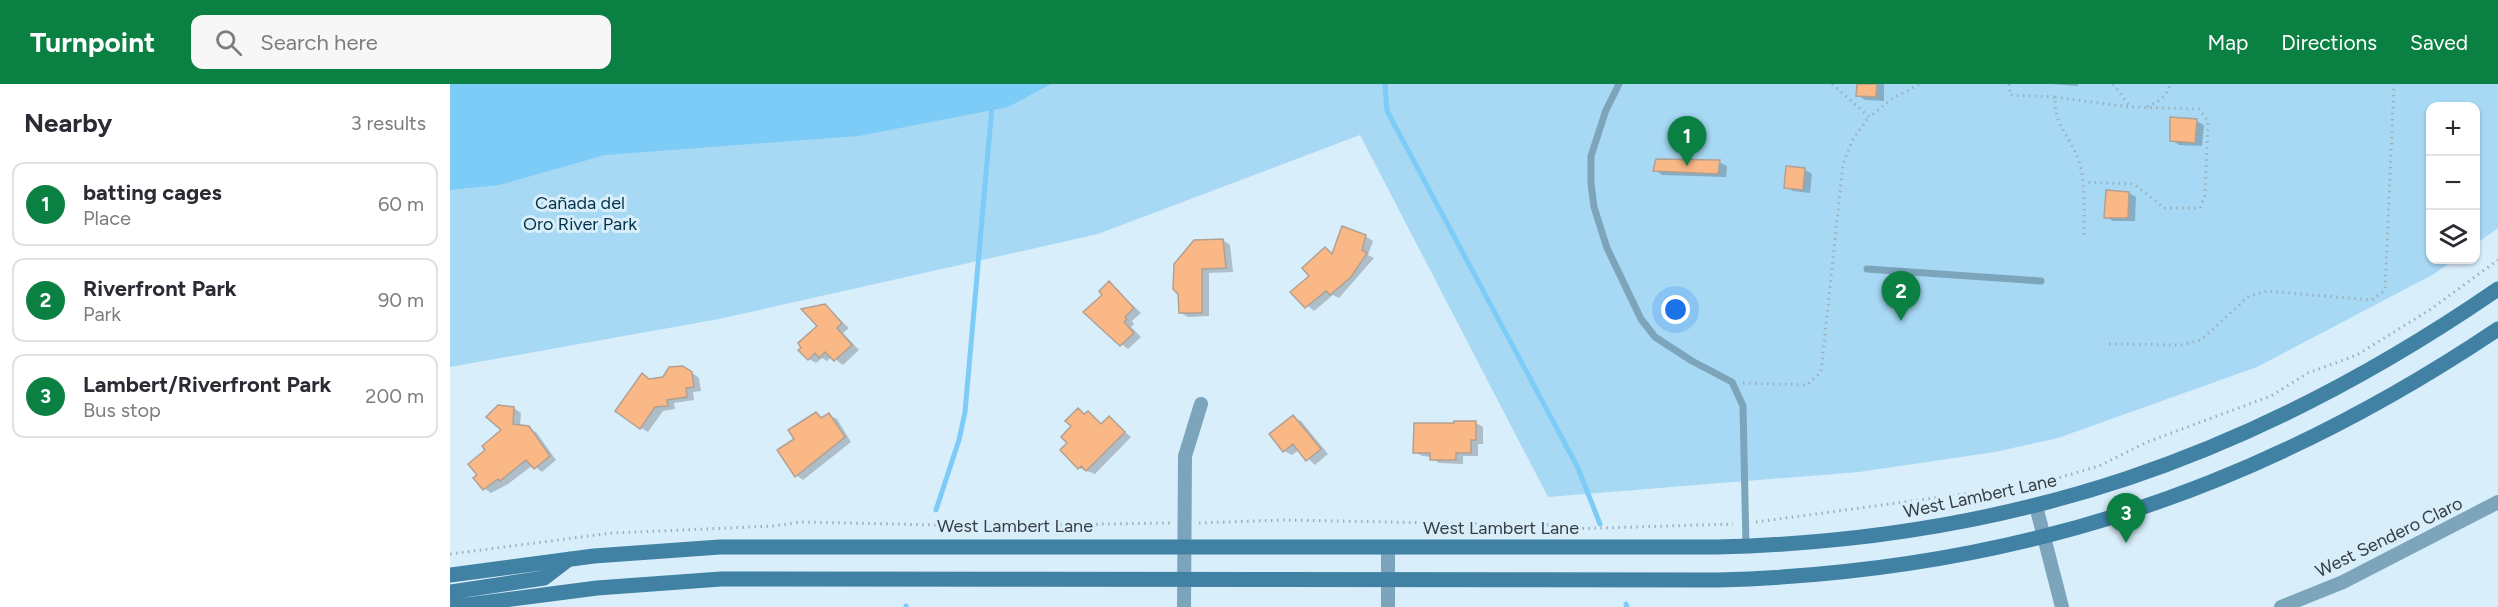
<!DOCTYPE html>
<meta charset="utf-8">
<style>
:root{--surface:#fff;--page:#f7f7f7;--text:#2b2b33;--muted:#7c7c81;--line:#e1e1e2;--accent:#0b8043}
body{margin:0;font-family:Figtree,sans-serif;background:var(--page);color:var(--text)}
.controls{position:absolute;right:18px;top:18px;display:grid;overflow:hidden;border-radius:12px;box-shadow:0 2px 4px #0004}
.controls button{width:54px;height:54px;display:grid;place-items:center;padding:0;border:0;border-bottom:2px solid var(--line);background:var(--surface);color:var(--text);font:30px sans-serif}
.you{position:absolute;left:1226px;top:226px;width:21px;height:21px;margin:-15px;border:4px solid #fff;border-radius:50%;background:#1a73e8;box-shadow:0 0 0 9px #1a73e833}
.badge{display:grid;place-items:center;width:39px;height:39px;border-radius:50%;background:var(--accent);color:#fff;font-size:20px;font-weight:700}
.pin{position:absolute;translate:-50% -50px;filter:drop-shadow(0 2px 3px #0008)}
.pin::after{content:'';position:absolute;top:32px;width:21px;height:18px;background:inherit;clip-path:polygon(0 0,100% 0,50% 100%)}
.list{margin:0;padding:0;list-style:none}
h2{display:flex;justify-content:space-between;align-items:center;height:78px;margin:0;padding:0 24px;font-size:26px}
h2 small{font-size:20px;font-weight:400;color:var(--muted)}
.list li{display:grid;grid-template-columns:39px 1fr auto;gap:18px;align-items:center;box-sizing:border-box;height:84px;margin:0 12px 12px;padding:0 12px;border:2px solid var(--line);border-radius:12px}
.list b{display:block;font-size:22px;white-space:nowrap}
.list p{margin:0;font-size:20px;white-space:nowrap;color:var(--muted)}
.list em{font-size:20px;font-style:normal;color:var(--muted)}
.icon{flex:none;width:33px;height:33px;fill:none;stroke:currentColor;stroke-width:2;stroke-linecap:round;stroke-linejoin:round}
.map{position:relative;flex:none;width:2048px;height:523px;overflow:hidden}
header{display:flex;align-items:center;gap:36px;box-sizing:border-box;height:84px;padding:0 30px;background:var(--accent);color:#fff}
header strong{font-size:28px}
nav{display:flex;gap:33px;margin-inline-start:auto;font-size:21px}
.search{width:420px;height:54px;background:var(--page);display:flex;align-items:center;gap:15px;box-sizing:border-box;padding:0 21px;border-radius:12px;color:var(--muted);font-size:22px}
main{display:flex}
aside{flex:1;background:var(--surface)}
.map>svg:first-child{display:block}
.green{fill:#a7d9f5}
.water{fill:#7dccf7}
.shadow{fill:#0003}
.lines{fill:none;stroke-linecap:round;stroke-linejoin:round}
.stream{stroke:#7dccf7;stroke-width:5}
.building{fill:#f9b886;stroke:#b2a093;stroke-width:1.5}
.path{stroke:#9eafb9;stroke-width:3;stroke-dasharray:1.5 4.5;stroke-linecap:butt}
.lane{stroke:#7ca5bc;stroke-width:7}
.street{stroke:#7ca5bc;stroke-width:14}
.secondary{stroke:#4182a4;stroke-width:15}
.labels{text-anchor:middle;stroke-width:6;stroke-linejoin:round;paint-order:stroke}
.park-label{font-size:18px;fill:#013247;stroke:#d9eefb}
.street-label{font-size:18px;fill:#363f44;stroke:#d9eefb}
</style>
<header>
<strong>Turnpoint</strong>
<div class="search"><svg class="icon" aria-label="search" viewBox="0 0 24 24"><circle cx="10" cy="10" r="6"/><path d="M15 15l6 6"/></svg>Search here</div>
<nav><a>Map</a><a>Directions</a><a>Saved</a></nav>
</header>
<main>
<aside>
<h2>Nearby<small>3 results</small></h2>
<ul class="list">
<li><span class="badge">1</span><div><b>batting cages</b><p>Place</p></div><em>60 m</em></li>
<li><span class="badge">2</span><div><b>Riverfront Park</b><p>Park</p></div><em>90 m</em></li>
<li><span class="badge">3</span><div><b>Lambert/Riverfront Park</b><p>Bus stop</p></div><em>200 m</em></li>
</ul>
</aside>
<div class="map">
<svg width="2048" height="523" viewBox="0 0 2048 523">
<rect width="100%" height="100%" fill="#d9eefb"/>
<path class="green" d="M0,0h2048v144l-22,16v-138h-46v154h24l-20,14 -177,93 -199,71 -63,14 -136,20 -311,25 -188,-362 -262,99 -379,85 -269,48z"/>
<path class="water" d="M0,0h601l-43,23 -149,29 -254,19 -106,30 -49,5z"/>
<path class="shadow" d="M1409,0h25v17l-19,-1 -7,-5z
M1601,0h27v2z
M1746,37l8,4 -2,21 -23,-1 -7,-5z
M1269,78l8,4 -1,11 -64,-2 -7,-5z
M1354,85l8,5 -2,19 -17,-2 -7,-4z
M1679,109l7,4 -1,24h-22l-7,-4z
M915,152l8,5 -5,14 6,3 -35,40 -6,-3 -19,16 -22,-19 19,-16 14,-27 9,5z
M773,156l7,5 3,27 -24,1v43l-21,1 -7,-4 -1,-20z
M659,199l32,30 -9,8 2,3 -3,3 10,10 -13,12 -25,-18 -18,-19 19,-17z
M375,222l24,22 -6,5 16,17 -16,15 -11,-8 -5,4 -5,-3 -6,5 -7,-4z
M241,288l8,6 2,13 -8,1 1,8 -20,3 1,6 -12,2 -15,21 -7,-4 2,-53 8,5z
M49,323l15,1 7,5 -1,13 16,6 20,28 -14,12 -9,-7 -25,19 -17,9 -7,-5 -5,-12 8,-26 16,-20z
M628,326l8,5 2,-2 15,11 6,-6 22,19 -36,37 -16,-6 -10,-25z
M366,330l8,4 5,-3 8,4 14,23 -48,38 -7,-5v-35z
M843,333l8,4 27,33 -13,11 -16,-15 -7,5 -8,-4z
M1026,339l7,4v17h-5v12h-15v8l-24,-1 -8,-6 -9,-1 -7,-4z"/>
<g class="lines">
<path class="stream" d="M935,0l2,27 191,357 22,56
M486,426l23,-70 6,-28 27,-306
M1176,520l1,3
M456,523v-1"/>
</g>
<path class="building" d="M1407,0h20l-1,13 -20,-1z
M1720,33l27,2 -2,24 -25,-2z
M1206,75l64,1 -2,14 -65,-3z
M1336,82l19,2 -2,22 -19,-2z
M1656,106l23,2 -1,26h-24z
M892,142l24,9 -4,15 5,3 -16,24 -21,18 -4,-4 -21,17 -15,-16 19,-16 -7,-8 23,-21 7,7z
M773,155l3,29 -24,1v44h-23l-1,-19 -5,-5 1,-25 20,-24z
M659,197l25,27 -9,9 2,2 -3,3 10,11 -14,13 -37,-34 19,-17 -3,-4z
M375,220l17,19 -5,5 15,17 -18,16 -9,-9 -6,6 -4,-5 -7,7 -10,-10 3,-2 -3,-5 19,-17 -16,-17z
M233,282l9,6 2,15 -8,1 1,9 -20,3 1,6 -13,1 -15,22 -25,-18 27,-38 7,6 14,-2 6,-10z
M48,321l16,2 -1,17 16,2 21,30 -16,13 -8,-9 -26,21 -2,-2 -15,11 -10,-12 4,-3 -9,-11 17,-14 -3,-4 19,-16 -15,-13z
M628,324l6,6 4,-3 13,13 8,-8 16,16 -39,39 -5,-5 -3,3 -18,-19 7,-7 -6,-6 10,-11 -6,-5z
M366,328l5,6 8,-5 16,24 -50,40 -18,-27 17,-11 -6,-9z
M843,331l28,34 -15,12 -13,-17 -10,8 -14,-18z
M1004,337h22v19h-5v13h-15v7h-26v-7h-17l1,-30h40z"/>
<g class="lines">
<path class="path" d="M1382,0l37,33 24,-19 27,-14
M1559,0l1,11 45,2c-1,30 15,38 24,64 7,25 5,51 5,78
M1663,0l16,21
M1605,13l75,10 69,2 9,12 -3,74 -5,13h-36l-30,-24 -49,-2
M1697,23c12,-6 20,-10 23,-23
M1659,260l72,1 20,-5 48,-44 18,-5 105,9 13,-10 9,-206
M1293,299l64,2 14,-13 22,-208 10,-25 16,-22
M1598,397l51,-15 48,-24 124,-46 37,-23 49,-18 74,-46 67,-49
M1306,438l260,-35
M749,439l84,-3 267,5 19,4 164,-5
M0,470l162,-21 162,-7 26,-4 185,4 186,-3"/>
<path class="lane" d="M1169,0l-13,26 -15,46v28l3,23 13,41 34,71 14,18 37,24 40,21 11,24 3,141
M1417,185l174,12"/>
<path class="street" d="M1586,422l26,101
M938,463v60
M734,523l1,-151 16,-52
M1831,523l62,-25 155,-80"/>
<path class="secondary" d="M0,491l144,-19 126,-9h997c297,-7 537,-90 781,-258
M0,508l94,-14 25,-19
M0,523l147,-19 124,-9 997,1c292,-8 537,-88 780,-251"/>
</g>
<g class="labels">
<g class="park-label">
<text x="130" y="125">Cañada del<tspan x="130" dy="21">Oro River Park</tspan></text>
</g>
<g class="street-label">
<text transform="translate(1530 412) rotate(-12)" y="6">West Lambert Lane</text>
<text x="565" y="448">West Lambert Lane</text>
<text x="1051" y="450">West Lambert Lane</text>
<text transform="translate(1939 453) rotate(-26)" y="6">West Sendero Claro</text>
</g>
</g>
</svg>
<div class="controls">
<button>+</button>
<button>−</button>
<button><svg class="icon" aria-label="layers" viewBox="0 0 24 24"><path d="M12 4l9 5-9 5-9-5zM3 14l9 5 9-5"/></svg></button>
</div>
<div class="you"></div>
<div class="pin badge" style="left:1237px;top:82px">1</div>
<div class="pin badge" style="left:1451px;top:237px">2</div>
<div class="pin badge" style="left:1676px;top:459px">3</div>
</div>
</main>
